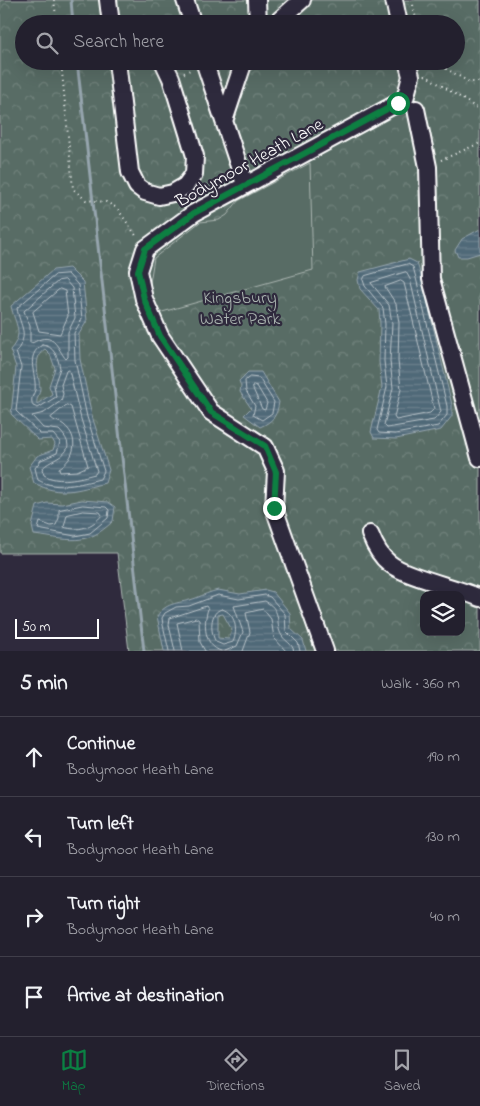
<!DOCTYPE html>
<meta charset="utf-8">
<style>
:root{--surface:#23202e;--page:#2f2d3a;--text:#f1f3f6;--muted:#a3a3aa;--line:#403e4a;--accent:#0b8043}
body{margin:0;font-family:"Indie Flower",sans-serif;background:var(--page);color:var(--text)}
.controls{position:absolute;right:15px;bottom:15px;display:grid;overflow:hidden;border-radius:10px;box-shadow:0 5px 20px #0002}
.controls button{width:45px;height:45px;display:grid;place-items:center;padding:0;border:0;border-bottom:1px solid var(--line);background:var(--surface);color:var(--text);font:25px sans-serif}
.scale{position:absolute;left:15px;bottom:12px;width:84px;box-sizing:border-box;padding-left:5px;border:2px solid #fff;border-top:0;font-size:14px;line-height:18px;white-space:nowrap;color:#fff;-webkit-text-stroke:4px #2f2a3d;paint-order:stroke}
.stop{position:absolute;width:15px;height:15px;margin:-11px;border:4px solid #0b8043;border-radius:50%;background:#fff}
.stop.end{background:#0b8043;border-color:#fff;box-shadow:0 1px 5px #0008}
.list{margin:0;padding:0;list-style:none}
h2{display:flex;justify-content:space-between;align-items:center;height:65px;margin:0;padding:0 20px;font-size:21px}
h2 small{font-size:16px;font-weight:400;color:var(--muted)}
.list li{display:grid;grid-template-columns:32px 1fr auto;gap:15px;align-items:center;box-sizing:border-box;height:80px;padding:0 20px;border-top:1px solid var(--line)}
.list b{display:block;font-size:19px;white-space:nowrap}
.list p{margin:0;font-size:16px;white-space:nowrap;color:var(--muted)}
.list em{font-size:16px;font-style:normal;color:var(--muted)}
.icon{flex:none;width:28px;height:28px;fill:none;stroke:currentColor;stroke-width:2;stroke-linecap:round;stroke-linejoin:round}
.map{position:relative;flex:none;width:480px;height:651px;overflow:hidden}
.search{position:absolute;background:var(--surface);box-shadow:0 5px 20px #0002;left:15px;right:15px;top:15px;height:55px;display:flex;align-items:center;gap:12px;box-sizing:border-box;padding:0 18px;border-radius:28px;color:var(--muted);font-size:19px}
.sheet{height:385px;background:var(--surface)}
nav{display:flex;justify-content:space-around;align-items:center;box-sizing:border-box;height:70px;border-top:1px solid var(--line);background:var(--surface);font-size:14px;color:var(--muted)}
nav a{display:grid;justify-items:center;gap:2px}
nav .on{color:var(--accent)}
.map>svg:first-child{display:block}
.forest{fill:url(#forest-crowns);stroke:#acb6b2;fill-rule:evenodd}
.pitch{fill:#586c65;stroke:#acb6b2}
.water{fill:url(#water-rules);stroke:#96a5ae;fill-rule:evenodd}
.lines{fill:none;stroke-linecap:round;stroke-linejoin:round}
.shore{stroke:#b9c3c9;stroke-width:1}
.stream{stroke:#96a5ae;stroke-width:3}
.minor-casing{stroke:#fff;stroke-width:20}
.path{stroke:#fff;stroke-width:2;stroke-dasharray:1 4;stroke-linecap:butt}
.minor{stroke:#2f2a3d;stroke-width:16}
.route{stroke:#0b8043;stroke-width:6}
.labels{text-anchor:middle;stroke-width:4.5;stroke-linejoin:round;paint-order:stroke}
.street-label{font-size:18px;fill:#fff;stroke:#2f2a3d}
.park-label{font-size:18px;fill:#acb6b2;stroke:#2f2a3d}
</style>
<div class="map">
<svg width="480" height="651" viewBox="0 0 480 651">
<defs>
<pattern id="forest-crowns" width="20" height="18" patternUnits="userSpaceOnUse" patternTransform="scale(1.25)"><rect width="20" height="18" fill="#586c65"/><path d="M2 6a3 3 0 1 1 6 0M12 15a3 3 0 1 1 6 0" fill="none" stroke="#71827c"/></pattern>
<pattern id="water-rules" width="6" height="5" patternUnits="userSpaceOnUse" patternTransform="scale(1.25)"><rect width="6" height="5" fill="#506978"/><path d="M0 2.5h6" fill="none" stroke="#6a808c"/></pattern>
</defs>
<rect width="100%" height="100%" fill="#2f2a3d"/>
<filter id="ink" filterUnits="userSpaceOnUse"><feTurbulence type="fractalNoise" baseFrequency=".02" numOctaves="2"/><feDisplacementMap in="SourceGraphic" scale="10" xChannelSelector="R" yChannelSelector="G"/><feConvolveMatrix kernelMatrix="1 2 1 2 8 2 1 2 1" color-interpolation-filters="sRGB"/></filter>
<g filter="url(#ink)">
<path class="forest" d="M0,0h480v651h-351l-12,-98h-117zM24,24h432v37h-432zM424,595h37v37h-37z"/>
<path class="pitch" d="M310,163l3,107 -158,44 -6,-25 5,-31 46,-36 19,-2 8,-5 11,-14z"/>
<path class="water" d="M480,229v24l-13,4h-9l-3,-7 7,-11z
M409,259l8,4 4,13 31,129v11l-11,14 -45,9 -22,-1 -3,-6 11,-45 -3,-25 1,-38 -1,-14 -19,-21 -2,-9 2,-8z
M69,268l14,14 4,39 -8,13 1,25 12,57 17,54 -4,13c-28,7 -45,14 -71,0l-5,-16 8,-11 16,-6 2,-6 -3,-5 -14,1 -27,-26 5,-47 -6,-17c15,-17 5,-25 1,-44l42,-36zM45,349l5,5 5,14 -6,18 3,8 -15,10c-1,-7 3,-9 3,-16 -1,-12 -8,-31 5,-39z
M248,372h13l18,30c-2,13 -5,19 -19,25l-16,-12 7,-7 -11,-16 1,-6 -2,-5z
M82,500l26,2 7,5 -2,14c-27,27 -45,18 -79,14l-2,-9 5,-20 10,-3 15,1z
M218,590l22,4 26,-4 7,2 17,21 1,16 12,11 3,11h-142l-7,-35c10,-15 23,-12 39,-18 7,-3 14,-6 22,-8zM223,614l9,16 -3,9 -11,-1v-23z"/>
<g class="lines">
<path class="shore" d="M408,264l5,3 3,11 31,128v9l-9,11 -43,8 -16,-1 -2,-3 10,-43 -3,-26 1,-37 -2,-16 -18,-22 -2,-6 2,-4z
M406,272l4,7 31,133 -7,8 -47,8 -3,-3 9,-37 -3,-27 2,-38 -3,-18 -18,-22z
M68,274l10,11 4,34 -8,14 1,27 12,57 17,54 -4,8c-21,5 -42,12 -62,1l-3,-12 6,-8 16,-7 3,-11 -7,-8h-13l-24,-23 5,-44 -5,-15c14,-19 4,-24 1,-44l38,-33z
M65,280l7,8 3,30 -7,14v25l-2,2c-7,-7 -10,-24 -25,-20 -5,1 -6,4 -11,4v-17l-6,-15 34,-30z
M401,281l3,2 30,126 -4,4 -34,7 -2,-3 7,-28 -3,-28 1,-38 -3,-19 -11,-17z
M60,289l5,2 3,25 -8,18 -21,-3 -6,-19z
M42,345c12,0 16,13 18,23l-6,17 2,12 -18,11 -5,-2c-3,-8 0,-9 2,-16 2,-16 -11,-34 7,-45z
M69,370l12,49 16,52 -2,3c-16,4 -36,10 -51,1l-2,-6c7,-11 42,-14 17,-39l-16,-2 -11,-12 12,-3 17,-12 2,-7 -2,-9 5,-14z
M250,377l9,1 15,24 -2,11 -10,7 -9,-5 2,-9 -9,-15 -1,-10z
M253,385l4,1 10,17 -2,7 -3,-1 -9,-20z
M67,405l4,2 17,59 -11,5 -17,1 -1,-4c16,-9 21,-30 5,-43 -4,-4 -10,-3 -13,-7z
M83,505l23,2 3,3 -1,8 -18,15 -15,3 -37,-7 2,-7 11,4 5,-1 3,-7v-8z
M83,511l17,1 2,3c-9,12 -24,17 -38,12l3,-12z
M222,609c14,4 16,22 11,33l-10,3 -7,-3c-6,-9 -7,-31 6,-33z
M169,651l-6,-26 -1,-7 3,-5 11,-6 13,-1 29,-11 21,4 26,-4 5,2 15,17 1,17 12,12 2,8
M175,651l-6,-26 1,-7 36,-12 2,3c-5,15 -4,37 13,42
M183,651l-6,-28 19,-5 3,2 1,22 5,9
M225,651l12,-5 6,-14 -9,-26 31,-5c19,11 9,23 17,35 4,6 10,7 12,15
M243,651l7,-19 -4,-19 17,-4 8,10 3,19 12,13"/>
<path class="stream" d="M71,0l2,24
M77,61l67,590"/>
<defs>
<path id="minor" d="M108,0l3,24
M185,0l8,24
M257,0l1,24
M394,0l5,24
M275,24l27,-24
M117,61l13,111 7,14 8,6 14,4 14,-3 12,-7 9,-12 1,-18 -24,-78 -8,-17
M204,61l41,123
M416,109l12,58 3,112 49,179
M224,121l20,-60
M370,534c4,10 10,22 19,29 17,14 67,24 91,35
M325,651l-51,-143 2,-37 -11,-24 -54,-35 -51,-76 -16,-37 -6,-28 7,-22 49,-36 211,-114 6,-23 -4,-15"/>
</defs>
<use href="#minor" class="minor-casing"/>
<path class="path" d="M54,0l3,24
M412,0l5,24
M61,61l12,128 13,11 20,2 11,6 20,29
M433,61l36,21h11
M184,73l6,-3 1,-4
M425,75l55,35
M441,160l39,-17"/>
<use href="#minor" class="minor"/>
</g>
</g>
<g class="lines" filter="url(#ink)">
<path class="route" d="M274,508l2,-36 -11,-26 -54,-34 -51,-76 -16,-37 -6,-28 7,-22 49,-36 204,-110"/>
</g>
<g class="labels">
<g class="street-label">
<text transform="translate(249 162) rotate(-29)" y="6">Bodymoor Heath Lane</text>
</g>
<g class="park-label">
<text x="240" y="303">Kingsbury<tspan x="240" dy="21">Water Park</tspan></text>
</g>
</g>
</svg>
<div class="controls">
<button><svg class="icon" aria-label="layers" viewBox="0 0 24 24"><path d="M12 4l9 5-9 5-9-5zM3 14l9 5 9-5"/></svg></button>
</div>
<div class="scale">50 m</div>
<div class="stop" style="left:398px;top:103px"></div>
<div class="stop end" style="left:274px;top:508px"></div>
<div class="search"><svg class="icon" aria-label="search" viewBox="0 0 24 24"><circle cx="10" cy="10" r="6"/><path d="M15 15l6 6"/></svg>Search here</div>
</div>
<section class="sheet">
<h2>5 min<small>Walk · 360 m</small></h2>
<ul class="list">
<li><svg class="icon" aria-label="ahead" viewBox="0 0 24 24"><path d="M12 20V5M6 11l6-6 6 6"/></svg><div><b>Continue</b><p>Bodymoor Heath Lane</p></div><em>190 m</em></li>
<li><svg class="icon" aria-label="left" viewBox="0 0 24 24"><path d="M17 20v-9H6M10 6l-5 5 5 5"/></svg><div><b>Turn left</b><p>Bodymoor Heath Lane</p></div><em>130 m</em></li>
<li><svg class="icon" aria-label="right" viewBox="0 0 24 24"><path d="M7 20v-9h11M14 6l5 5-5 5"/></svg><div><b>Turn right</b><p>Bodymoor Heath Lane</p></div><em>40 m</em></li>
<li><svg class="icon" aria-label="arrive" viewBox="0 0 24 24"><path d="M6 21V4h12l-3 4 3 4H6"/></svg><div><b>Arrive at destination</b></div></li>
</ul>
</section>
<nav>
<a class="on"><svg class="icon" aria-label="map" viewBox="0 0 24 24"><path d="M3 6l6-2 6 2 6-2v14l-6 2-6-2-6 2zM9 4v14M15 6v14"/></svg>Map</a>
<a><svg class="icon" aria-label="directions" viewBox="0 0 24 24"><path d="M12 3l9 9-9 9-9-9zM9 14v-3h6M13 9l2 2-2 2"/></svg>Directions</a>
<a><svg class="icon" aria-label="saved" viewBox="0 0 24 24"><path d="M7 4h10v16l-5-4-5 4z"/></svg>Saved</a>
</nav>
